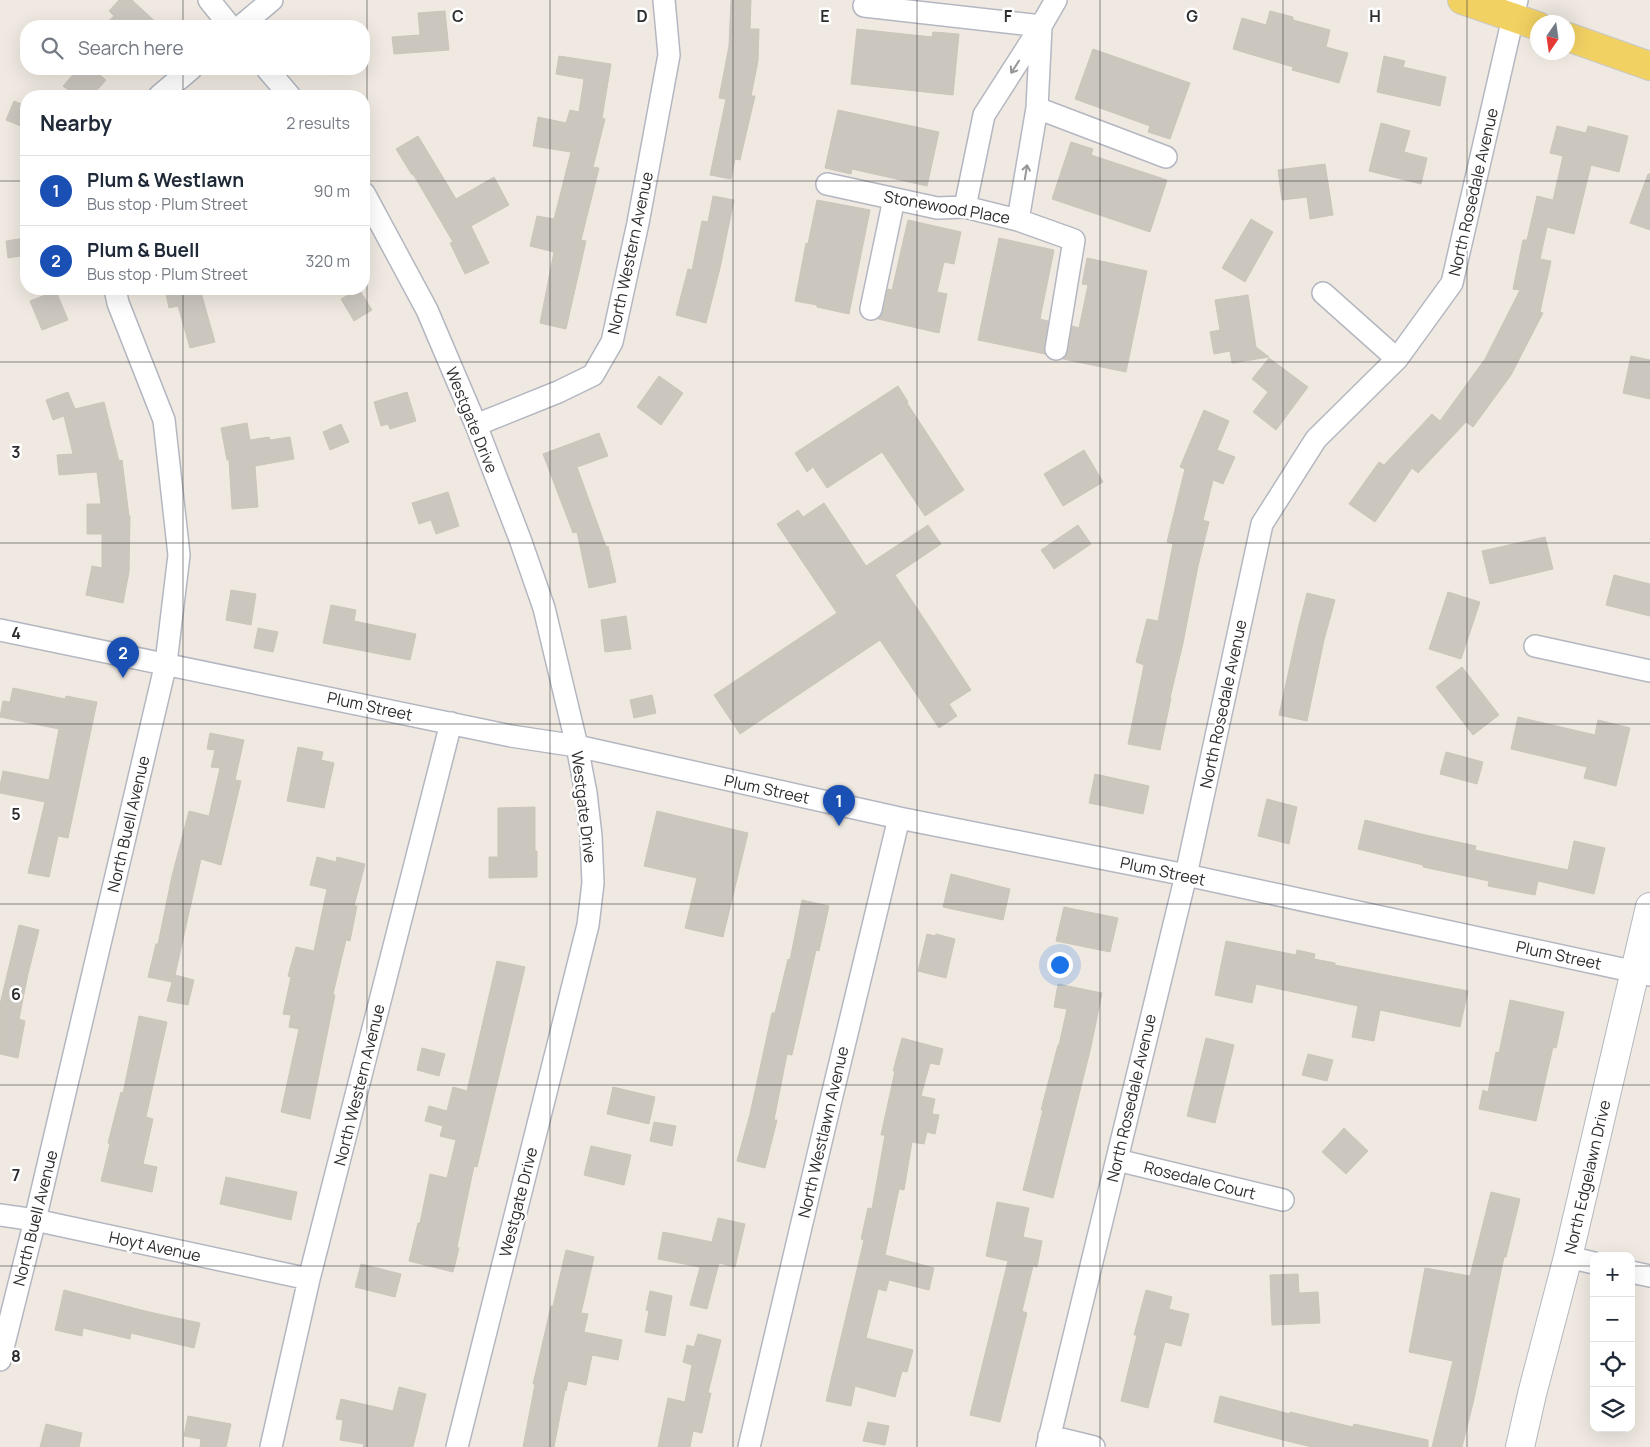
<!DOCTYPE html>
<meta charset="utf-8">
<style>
:root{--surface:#fff;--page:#f2f2f3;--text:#1f2937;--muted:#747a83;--line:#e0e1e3;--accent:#2563eb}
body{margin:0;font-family:Manrope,sans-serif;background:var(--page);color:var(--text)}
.controls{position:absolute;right:15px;bottom:15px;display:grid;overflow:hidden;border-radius:10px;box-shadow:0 5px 20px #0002}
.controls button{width:45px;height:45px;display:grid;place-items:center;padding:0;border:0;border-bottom:1px solid var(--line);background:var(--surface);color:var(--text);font:25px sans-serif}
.compass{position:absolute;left:1530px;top:15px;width:45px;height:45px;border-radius:50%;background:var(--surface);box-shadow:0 5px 20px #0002;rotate:193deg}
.you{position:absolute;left:1059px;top:964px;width:18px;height:18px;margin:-12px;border:4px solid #fff;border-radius:50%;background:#1a73e8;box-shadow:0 0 0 8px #1a73e833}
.badge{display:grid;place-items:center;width:32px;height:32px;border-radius:50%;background:var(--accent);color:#fff;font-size:16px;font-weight:700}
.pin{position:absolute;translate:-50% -41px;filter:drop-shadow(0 1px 2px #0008)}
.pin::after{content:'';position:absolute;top:26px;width:18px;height:15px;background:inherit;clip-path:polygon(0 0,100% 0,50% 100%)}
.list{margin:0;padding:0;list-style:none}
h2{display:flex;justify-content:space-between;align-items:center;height:65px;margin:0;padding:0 20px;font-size:21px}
h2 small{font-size:16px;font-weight:400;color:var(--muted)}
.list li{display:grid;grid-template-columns:32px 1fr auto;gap:15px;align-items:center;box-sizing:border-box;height:70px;padding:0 20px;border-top:1px solid var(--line)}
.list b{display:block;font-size:19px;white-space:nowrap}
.list p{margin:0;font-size:16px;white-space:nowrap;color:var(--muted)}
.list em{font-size:16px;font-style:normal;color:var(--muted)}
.icon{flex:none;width:28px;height:28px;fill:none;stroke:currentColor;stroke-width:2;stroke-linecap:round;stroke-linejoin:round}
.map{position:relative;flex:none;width:1650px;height:1447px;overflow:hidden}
.search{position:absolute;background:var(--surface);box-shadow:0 5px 20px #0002;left:20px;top:20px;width:350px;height:55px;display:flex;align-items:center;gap:12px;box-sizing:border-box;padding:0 18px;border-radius:20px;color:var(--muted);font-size:19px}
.panel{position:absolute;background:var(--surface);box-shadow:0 5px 20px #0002;left:20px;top:90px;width:350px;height:205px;border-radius:20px}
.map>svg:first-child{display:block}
.building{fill:#cbc7bf;stroke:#cbc5ba}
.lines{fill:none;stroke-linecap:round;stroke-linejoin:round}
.minor-casing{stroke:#b4b7c1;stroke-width:24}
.tertiary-casing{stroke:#b4b7c1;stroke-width:30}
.primary-casing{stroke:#c9c9c9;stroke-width:30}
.minor{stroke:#fff;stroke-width:21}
.tertiary{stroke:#fff;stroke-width:28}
.primary{stroke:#f2d163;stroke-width:28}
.oneway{stroke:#969696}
.grid{fill:none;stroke:#2e2e2e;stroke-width:1;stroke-opacity:0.55}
.labels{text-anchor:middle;stroke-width:5;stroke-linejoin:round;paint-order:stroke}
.street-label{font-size:16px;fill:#2e2e2e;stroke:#fff}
.grid-label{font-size:16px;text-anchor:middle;font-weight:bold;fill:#2e2e2e;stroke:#fff;stroke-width:5;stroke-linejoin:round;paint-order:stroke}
</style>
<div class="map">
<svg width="1650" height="1447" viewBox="0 0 1650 1447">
<rect width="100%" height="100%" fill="#efe9e1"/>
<path class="building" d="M119,0h13l28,26h-57l11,-10 -5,-5z
M731,0h20l-1,29h9l-1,32 -7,35h4l-15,64 -5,-1 -4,20 -21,-4 16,-76 -7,-1 10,-52z
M445,11l4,39 -55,4 -2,-17 28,-2 -2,-22z
M1270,11l23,6v3l37,10 -4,17 22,6 -9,30 -47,-13 1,-3 -60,-18 9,-31 24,7z
M857,29l75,8 1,-5 26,2 -6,61 -102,-11z
M1093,49l97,34 -20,56 -22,-7 2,-6 -75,-27z
M559,56l52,8 -9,54 3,1 -12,48 6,1 -18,72 5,1 -20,88 -26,-6 14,-71 -24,-6 7,-30 17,3 17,-67 -38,-6 5,-29 28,6 4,-13 9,2 5,-33 -28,-5z
M1384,56l21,5 -2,6 43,10 -6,29 -63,-14z
M78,69h14l14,11 -14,16h-16l-13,-10z
M14,101l12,5v22l-20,-8z
M838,110l101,22 -12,54 -75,-17 -1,5 -26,-6z
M1381,123l29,8 -6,21 23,6 -6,26 -52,-13z
M1557,126l29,7 2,-7 40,10 -9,36 -28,-7 -17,69 -27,-7 -7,32 11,2 -11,51 3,1 -32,62 -38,52 -7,-5 -48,51 -6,-5 -37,54 -26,-18 30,-42 5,3 48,-51 8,7 45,-62 35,-69 -7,-1 10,-49h4l10,-44 16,4 10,-44 -13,-3z
M418,136l38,63 38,-22 15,28 -38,21 18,37 -24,11 -15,-31 3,-1 -40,-68 -1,1 -16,-26z
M1071,142l22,7 -2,6 76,25 -17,52 -98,-33z
M1325,164l8,51 -23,4 -3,-22 -25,3 -4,-30z
M1648,174h2v56l-20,-7z
M713,196l21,4 -14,68 -14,55 -30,-8 12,-46 4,1 10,-49 6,1z
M817,200l53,10 -21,104 -32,-7v-2l-22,-4 11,-58 2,1z
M1251,219l22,13 -28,50 -23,-14z
M908,220l53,12 -7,32 -10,-2 -7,30 10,2 -8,39 -61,-14 5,-7 5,-23 4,1z
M26,238v17l-18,3 -2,-17z
M999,238l55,12 -14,69 8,2 -4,26 1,7 -67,-14z
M1087,258l60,13 -21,101 -63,-13 5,-8 4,-25 7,2 9,-43 -6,-1z
M165,289h35l15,53 -25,6 -12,-42 -9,2z
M359,289l13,21 -18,11 -13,-22z
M56,291l12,29 -26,10 -12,-29z
M1248,295l8,52 13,10 -37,6 -2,-12 -16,3 -4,-22 10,-2 -5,-30z
M1631,356l19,4v39l-27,-6z
M1269,358l39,29 -32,43 -23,-18 15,-20 -16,-13z
M659,376l24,17 -22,32 -24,-18z
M898,386l10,16 -1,1 57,87 -39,26 -43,-64 -55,36 -14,-21 -6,5 -12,-19z
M68,392l7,17 29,-7 15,59 3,-1 7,56h1l-1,56 -6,31 -37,-8 6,-29 10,2v-34h-15v-30h14l-4,-32 -38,3 -2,-20 16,-1 -9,-38 -11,4 -7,-20z
M407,392l9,29 -26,8 -2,-5 -7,2 -7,-24z
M1204,410l25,11 -12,29 18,7 -12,27 -10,-4 -10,40 6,2 -11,44 -15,77 -13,55h1l-11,52 -32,-6 16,-79 -8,-3 11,-43 11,2 15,-77 -6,-2 18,-73 -5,-2z
M247,423l3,17 19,-3 1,3 20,-3 4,22 -39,7 3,41 -26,2 -3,-49h-2l-6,-32z
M341,424l8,18 -19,8 -7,-18z
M599,433l9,23 -31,11 29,80 2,-1 8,36 -27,6 -12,-56 -4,1 -30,-79z
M1084,450l19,32 -40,24 -19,-32z
M448,492l11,34 -23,8 -5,-14 -12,4 -7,-21z
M824,503l42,63 62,-41 13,19 -46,31 76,115 -22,14 8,12 -18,12 -59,-88 -140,94 -26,-39 123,-82 -60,-89 21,-14 5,7z
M1078,525l13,19 -37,25 -13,-19z
M1545,537l8,32 -63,15 -8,-33z
M1614,575l36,9v32l-44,-11z
M231,590l25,4 -5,31 -25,-5z
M1448,592l32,10 -19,57 -32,-10z
M1307,593l28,7 -11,40 -17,81 -28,-6 19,-86z
M331,605l25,5 -2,11 62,13 -6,26 -87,-17z
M626,616l5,33 -26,3 -4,-32z
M258,628l20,4 -5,20 -19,-4z
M1462,667l37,48 -26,20 -37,-48z
M13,688l52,11 1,-3 31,6 -29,136 -10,-2 -9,41 -21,-4 17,-71 -45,-9v-7l3,-15 46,9 10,-51 -59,-12 3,-16 7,1z
M652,695l4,18 -22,5 -4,-18z
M1518,717l77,18 3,-15 32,8 -14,58 -32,-8 3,-11 -76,-18z
M210,733l34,7 -9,40 6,1 -20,84 -20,-6 -26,116 19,5 -6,25 -21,-4 5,-19 -24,-5 8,-33h2l14,-68 17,-65 20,5 11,-48 -9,-1 4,-17 -8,-1z
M298,747l25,5 -2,8 13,3 -10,45 -37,-7z
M1446,752l37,10 -6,22 -37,-10z
M1095,774l54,12 -6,28 -54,-11z
M1267,799l30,8 -8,37 -31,-8z
M535,807v44h2v26l-48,1v-21h9v-49z
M657,811l91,22 -25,104 -38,-9 12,-50 -53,-12z
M1365,820l56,14 55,12 -1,4 93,20 6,-29 31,7 -11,46 -56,-13 -3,14 -47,-9 1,-5 -66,-14v-2l-65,-16z
M317,857l19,5 1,-5 28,7 -11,42h3l-7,35 -4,-1 -13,54 2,1 -25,124 -29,-7 18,-83 -10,-2 2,-12 -8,-1 8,-37 -3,-1 8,-29 18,4 13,-62 -17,-4z
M951,874l59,15 -7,31 -60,-13z
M802,900l27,6 -10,45 -3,-1 -24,105 -5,-1 -13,66h3l-12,48 -28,-7 13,-47 22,-101h3l13,-54 2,1z
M1064,907l54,11 -8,34 -54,-11z
M19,925l20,5 -11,44 -9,45 6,2 -7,37 -18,-4v-50z
M927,934l8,2 1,-2 19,5 -9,39 -28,-7z
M1226,941l70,14 1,-5 18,4 -1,5 21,4v2l133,26 -8,36 -80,-17 -6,31 -22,-4 6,-31 -102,-22 -4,19 -37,-8z
M497,961l28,6 -48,200 -3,-1 -17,81 2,1 -6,24 -44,-11 9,-38h2l10,-49 17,4 9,-38 -16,-4 3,-10 -18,-5 4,-15 18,5 6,-24 14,4z
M1058,984l44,9 -11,54 -38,151 -30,-8 20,-80h-2l17,-65h1l8,-36 -13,-2z
M1510,1000l54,12 -8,36 -3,-1 -17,74 -57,-12 4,-19 5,2 8,-40 3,1z
M139,1016l28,6 -21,95 7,2 -10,45 14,3 -5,25 -51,-11 9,-37 -2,-1 13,-51 2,1z
M902,1038l41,11 -4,16 -9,-2 -9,33 14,3 -3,15 7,1 -4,19 -8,-2 -3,12 -12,-2 -8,48 -5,-1 -14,66 49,13 -5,22 -40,-10 -3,11 -8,-2 -12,49 47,12 -6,22 -5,-1 -7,26 -40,-11 -4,20 -25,-5 38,-161 -3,-1 7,-31 4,1 13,-74h-4l14,-64h-2z
M1206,1038l28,7 -19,78 -28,-7z
M422,1048l23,6 -6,22 -22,-6z
M1308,1054l25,6 -6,21 -25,-6z
M613,1087l42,10 -6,27 -42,-10z
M654,1122l22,4 -4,20 -22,-5z
M1344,1128l24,23 -22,23 -24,-22z
M591,1146l40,9 -7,30 -40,-10z
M226,1177l71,15 -6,28 -71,-16z
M1491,1192l29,7 -14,58h-2l-30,142 -12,48h-30l21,-86 -44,-9 16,-84 45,8z
M997,1202l32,6 -6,29 19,4 -5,26 -4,-1 -11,45 5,2 -27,109 -30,-7 38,-154 -22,-5z
M718,1218l27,6 -10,43 -16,-4 -12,46 -17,-4 10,-38 -42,-8 5,-27 49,10z
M566,1250l28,7 -13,56 7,1 -4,18 38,8 -4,20 -26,-5 -6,30 -18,-4 -2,10 -1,-1 -11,57h-31l12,-63h-2l7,-30 11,-48h2z
M361,1264l40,10 -6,23 -40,-10z
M1298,1274l1,19 19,-1 2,31 -48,2 -2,-50z
M64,1290l85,22 51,11 -6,25 -63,-15 -1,6 -47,-11 -1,8 -27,-6z
M1146,1290l26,7 -3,12 20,5 -8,32 -16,-4 -17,66 -27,-7 16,-66h-3z
M650,1291l22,5 -7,40 -20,-4 4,-21 -3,-1z
M698,1334l23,6 -13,53h3l-9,40 -9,-2 -3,16h-32l10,-49 17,4 7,-37 -9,-3 4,-17 7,2z
M399,1387l27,7 -13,53h-50l1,-3 -24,-4 3,-20 -7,-1 5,-20 52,12z
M1220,1396l70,18v-2l63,15 1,-3 74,16v7h-116l-29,-7 -69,-18z
M188,1416l43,8 -5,23h-26l1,-8 -17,-3z
M868,1422l21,4 -4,19 -22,-4z
M46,1424l36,9 -3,14h-39z"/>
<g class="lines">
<defs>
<path id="minor" d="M209,0l21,26
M864,6l177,20
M241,26l31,-26
M267,69l23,27
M159,96l32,-27
M1037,108l129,49
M827,184l110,24 28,-1 53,13 56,20 -18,109
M364,193l63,117 49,115 44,114 24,69 33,138 9,47 5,43 2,47 -5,42 -131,522
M965,207l19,-92 57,-89 15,-26
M1018,220l19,-112 4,-81
M1323,293l74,66
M871,309l23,-110
M476,425l82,-33 35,-17 19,-33 26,-119 31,-168 -5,-55
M0,630l511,106 66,10 322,72 287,57 464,100
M1535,646l115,25
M1117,1160l166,40
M0,1215l35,5 274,59
M1568,1257l26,6
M1631,1272l19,4
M0,1360l35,-140 131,-557 13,-108 -15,-135 -46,-117 -3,-14
M1049,1436l45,11
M271,1447l38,-168 142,-556
M749,1447l81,-343 69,-286
M1047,1447l139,-572 76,-351 54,-85 81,-80 55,-76 65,-283"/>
<path id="tertiary" d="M1520,1447l12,-53 36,-137 82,-350"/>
<path id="primary" d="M1462,0l76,26
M1568,37l82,29"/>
</defs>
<use href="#minor" class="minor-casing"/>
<use href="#tertiary" class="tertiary-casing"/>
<use href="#primary" class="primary-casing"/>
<use href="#minor" class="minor"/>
<use href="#tertiary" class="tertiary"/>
<use href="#primary" class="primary"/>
</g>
<defs><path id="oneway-shaft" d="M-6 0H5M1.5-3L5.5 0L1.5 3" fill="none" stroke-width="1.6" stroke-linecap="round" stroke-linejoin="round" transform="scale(1.25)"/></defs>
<g class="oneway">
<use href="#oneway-shaft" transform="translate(1015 67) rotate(123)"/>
<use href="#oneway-shaft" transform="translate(1026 172) rotate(-81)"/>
</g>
<path class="grid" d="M183,0v26M367,0v1447M550,0v1447M733,0v1447M917,0v1447M1100,0v1447M1283,0v1447M1467,0v1447M183,69v27M0,181h26M364,181h1286M183,289v1158M0,362h1650M0,543h1650M0,724h1650M0,904h1650M0,1085h1650M0,1266h1594M1631,1266h19"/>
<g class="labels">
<g class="street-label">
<text transform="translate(1473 192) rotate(-77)" y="6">North Rosedale Avenue</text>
<text transform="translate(947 207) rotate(10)" y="6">Stonewood Place</text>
<text transform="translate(630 253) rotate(-78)" y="6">North Western Avenue</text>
<text transform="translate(472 420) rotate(68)" y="6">Westgate Drive</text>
<text transform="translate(1223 704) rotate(-78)" y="6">North Rosedale Avenue</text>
<text transform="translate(370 706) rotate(12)" y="6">Plum Street</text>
<text transform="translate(767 789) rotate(12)" y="6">Plum Street</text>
<text transform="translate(584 807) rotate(83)" y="6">Westgate Drive</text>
<text transform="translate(128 824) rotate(-77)" y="6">North Buell Avenue</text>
<text transform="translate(1163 871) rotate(12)" y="6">Plum Street</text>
<text transform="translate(1559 955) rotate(12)" y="6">Plum Street</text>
<text transform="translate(359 1085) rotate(-76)" y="6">North Western Avenue</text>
<text transform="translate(1131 1098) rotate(-77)" y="6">North Rosedale Avenue</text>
<text transform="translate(823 1132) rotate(-77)" y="6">North Westlawn Avenue</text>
<text transform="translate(1587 1177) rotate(-77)" y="6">North Edgelawn Drive</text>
<text transform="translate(1200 1180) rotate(14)" y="6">Rosedale Court</text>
<text transform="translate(518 1202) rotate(-76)" y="6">Westgate Drive</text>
<text transform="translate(35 1218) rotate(-76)" y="6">North Buell Avenue</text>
<text transform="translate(155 1246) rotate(12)" y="6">Hoyt Avenue</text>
</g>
</g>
<g class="grid-label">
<text x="458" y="22">C</text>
<text x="642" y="22">D</text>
<text x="825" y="22">E</text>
<text x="1008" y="22">F</text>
<text x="1192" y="22">G</text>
<text x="1375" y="22">H</text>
<text x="16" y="458">3</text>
<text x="16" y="639">4</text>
<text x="16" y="820">5</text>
<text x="16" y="1000">6</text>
<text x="16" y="1181">7</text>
<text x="16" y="1362">8</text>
</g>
</svg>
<div class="controls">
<button>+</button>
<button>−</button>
<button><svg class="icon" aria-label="locate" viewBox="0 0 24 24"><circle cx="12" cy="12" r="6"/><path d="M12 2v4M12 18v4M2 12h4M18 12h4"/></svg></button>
<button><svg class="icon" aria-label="layers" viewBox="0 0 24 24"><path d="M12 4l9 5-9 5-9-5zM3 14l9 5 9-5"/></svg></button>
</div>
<svg class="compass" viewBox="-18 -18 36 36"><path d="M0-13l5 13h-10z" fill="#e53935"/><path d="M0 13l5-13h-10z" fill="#747a83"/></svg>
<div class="you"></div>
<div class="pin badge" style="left:839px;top:826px;background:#1a4fb4">1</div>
<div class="pin badge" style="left:123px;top:678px;background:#1a4fb4">2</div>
<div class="search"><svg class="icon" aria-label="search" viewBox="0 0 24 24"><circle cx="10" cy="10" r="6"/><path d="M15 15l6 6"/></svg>Search here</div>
<section class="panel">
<h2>Nearby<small>2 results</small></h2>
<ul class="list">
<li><span class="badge" style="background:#1a4fb4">1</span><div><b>Plum &amp; Westlawn</b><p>Bus stop · Plum Street</p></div><em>90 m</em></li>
<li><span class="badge" style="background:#1a4fb4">2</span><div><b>Plum &amp; Buell</b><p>Bus stop · Plum Street</p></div><em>320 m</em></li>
</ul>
</section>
</div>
